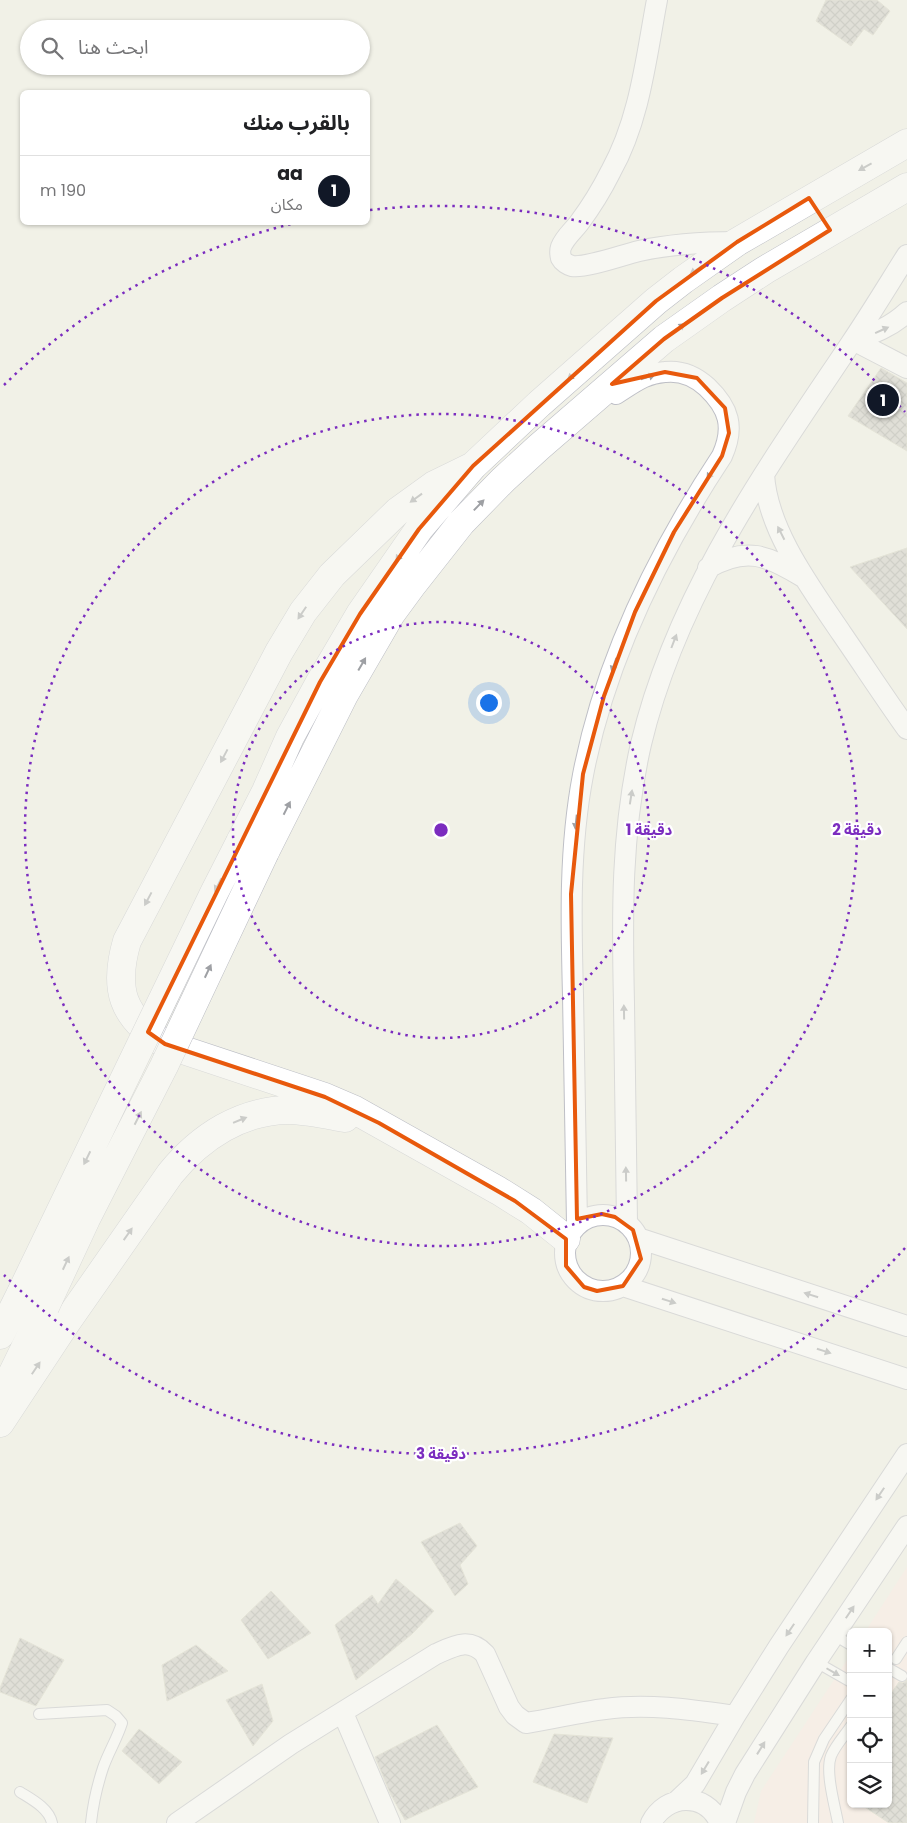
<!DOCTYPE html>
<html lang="ar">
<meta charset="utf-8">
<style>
:root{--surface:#fff;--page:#f6f6f6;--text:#202124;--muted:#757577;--line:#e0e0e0;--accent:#111827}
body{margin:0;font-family:Poppins,"Noto Sans Arabic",sans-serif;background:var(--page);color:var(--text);direction:rtl}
.controls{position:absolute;right:15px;bottom:15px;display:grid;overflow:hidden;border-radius:8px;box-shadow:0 1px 4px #0004}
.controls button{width:45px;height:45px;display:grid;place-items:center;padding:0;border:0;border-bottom:1px solid var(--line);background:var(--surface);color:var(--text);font:25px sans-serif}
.you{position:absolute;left:488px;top:702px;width:18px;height:18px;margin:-12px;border:4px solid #fff;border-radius:50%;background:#1a73e8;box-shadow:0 0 0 8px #1a73e833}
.badge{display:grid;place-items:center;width:32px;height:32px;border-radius:50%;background:var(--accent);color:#fff;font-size:16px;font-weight:700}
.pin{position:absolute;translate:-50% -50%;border:2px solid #fff;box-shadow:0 1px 5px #0006}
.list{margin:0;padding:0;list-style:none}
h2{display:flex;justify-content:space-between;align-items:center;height:65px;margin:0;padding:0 20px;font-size:21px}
h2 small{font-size:16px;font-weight:400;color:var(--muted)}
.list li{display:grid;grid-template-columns:32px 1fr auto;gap:15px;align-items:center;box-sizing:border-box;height:70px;padding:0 20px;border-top:1px solid var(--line)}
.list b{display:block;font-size:19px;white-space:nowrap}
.list p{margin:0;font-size:16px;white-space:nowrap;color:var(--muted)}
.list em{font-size:16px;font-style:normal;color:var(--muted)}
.icon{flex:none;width:28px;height:28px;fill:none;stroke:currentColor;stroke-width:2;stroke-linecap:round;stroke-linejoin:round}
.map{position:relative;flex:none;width:907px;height:1823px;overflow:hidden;direction:ltr}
.search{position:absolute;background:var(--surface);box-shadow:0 1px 4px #0004;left:20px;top:20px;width:350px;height:55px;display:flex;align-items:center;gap:12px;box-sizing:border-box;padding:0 18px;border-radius:28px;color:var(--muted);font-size:19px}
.panel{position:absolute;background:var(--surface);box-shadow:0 1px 4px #0004;left:20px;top:90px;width:350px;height:135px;border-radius:8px;direction:rtl}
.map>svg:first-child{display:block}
.medical{fill:#fdebe4}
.building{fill:url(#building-cross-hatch);stroke:#d6d4c4}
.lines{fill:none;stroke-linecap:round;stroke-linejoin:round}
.lane-casing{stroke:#bebfc6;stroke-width:12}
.street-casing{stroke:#bebfc6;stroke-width:22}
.secondary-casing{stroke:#bcbec5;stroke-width:29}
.lane{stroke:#fff;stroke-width:10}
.street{stroke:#fff;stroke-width:20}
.secondary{stroke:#fff;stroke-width:28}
.secondary-bridge-casing{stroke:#bcbec5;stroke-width:29;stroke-linecap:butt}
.secondary-bridge{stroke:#fff;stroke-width:28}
.oneway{fill:#9ea0a4}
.marked{fill:none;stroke:#e8590c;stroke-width:4;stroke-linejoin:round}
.ring{fill:none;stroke:#7b2cbf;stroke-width:2.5;stroke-dasharray:2.5 5}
.centre{fill:#7b2cbf;stroke:#fff;stroke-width:2.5}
.ring-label{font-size:15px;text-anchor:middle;font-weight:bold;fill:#7b2cbf;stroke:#fff;stroke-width:4.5;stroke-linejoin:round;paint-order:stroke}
</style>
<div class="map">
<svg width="907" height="1823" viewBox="0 0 907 1823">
<defs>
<pattern id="building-cross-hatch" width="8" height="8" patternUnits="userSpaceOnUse" patternTransform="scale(1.25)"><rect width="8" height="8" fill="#cccbc4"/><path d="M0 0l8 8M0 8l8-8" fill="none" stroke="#a9a8a3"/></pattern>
</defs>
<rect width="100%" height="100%" fill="#f1f1e7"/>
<path class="medical" d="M907,1567v256h-153l7,-32 90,-137v150h37v-172h-23z"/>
<path class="building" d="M826,0h51l13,11 -17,24 -9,-6 -13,17 -35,-25z
M881,368l26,15v68l-59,-35z
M907,548v81l-57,-62z
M460,1523l17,23 -17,19 8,19 -13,12 -34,-54z
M396,1579l38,32 -22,23 -56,46 -21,-55 37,-30 6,9z
M271,1591l40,42 -43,26 -27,-39z
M20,1638l44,22 -28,46 -36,-14v-4z
M196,1645l32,26 -61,30 -5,-36z
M907,1680v143h-18l-29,-19h28v-106l11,-16 4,1z
M262,1684l11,37 -20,25 -27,-46z
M437,1725l41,62 -73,33 -15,-27 -15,-36z
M139,1729l43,33 -23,22 -37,-33z
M554,1734l59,4 -26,65 -54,-21z"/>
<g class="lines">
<defs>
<path id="lane" d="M834,1635l17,10
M896,1659l11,-17
M816,1662l35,20
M888,1668l14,8
M39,1714l68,-4 9,6 6,7c-5,16 -14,30 -19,45 -6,18 -10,36 -12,55
M20,1792c11,7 29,16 32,31
M813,1823l1,-61 10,-23 27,-40
M838,1823c-3,-17 -13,-51 -7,-67 4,-10 14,-21 20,-30"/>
<path id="street" d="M657,0c-11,58 -17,119 -46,171 -9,18 -20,36 -32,52 -6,8 -14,14 -18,24 -1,3 -1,7 0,11 2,4 7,7 11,8 15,2 50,-11 67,-15 32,-7 65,-9 98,-9
M853,340c20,-6 38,-13 54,-28
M853,340l54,28
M764,474c3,56 47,114 78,160 22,32 43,64 65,95
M708,568c38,-22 59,-13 95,9
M565 1253a38 38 0 1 1 76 0a38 38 0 1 1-76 0Z
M627,1223c-1,-73 -2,-146 -3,-219 -2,-90 -3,-172 17,-260 36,-151 125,-274 210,-401 19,-28 37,-58 56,-88
M577,1224c-1,-76 -3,-153 -4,-229 -2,-74 -4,-147 10,-220 22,-115 75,-222 139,-319 13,-29 7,-48 -15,-69 -12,-11 -25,-17 -42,-15 -20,1 -33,12 -49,22
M638,1238l269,88
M623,1286l284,93
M343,1713l47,110
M677,1801l18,-17 40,-68 44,-70 128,-192
M177,1823l114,-79 145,-90c18,-8 33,-17 49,0l24,53 6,8 11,8c27,-4 53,-11 79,-14 43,-6 88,1 130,7
M651,1823c15,-29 54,-32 69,0
M725,1823l11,-31 9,-18 71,-112 91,-136"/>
<path id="secondary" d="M473,466l-39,19 -36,26 -66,64 -29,37 -24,40 -152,289c-14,48 -5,76 38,103l160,53 28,12 146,82 32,20 35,28
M240,842l26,-51 24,-54 30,-55 40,-68 59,-85 54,-63 66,-62 117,-103 27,-21 54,-38 170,-99
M265,852l79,-157 47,-81 22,-30 48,-61 42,-43 36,-33 125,-108 58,-41 43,-28 142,-83
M0,1335l21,-42
M5,1389l40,-82
M0,1423l66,-100 104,-149c30,-37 72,-65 122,-64 18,1 36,5 53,8"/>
</defs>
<use href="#lane" class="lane-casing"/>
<use href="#street" class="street-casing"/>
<use href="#secondary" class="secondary-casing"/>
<use href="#lane" class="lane"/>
<use href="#street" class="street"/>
<use href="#secondary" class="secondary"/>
<defs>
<path id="secondary-bridge" d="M21,1293l193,-400 26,-51
M45,1307l41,-88 78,-153 101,-214"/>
</defs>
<use href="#secondary-bridge" class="secondary-bridge-casing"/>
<use href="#secondary-bridge" class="secondary-bridge"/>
</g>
<defs><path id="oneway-solid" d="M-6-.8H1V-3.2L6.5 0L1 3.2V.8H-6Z" transform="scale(1.25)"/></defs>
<g class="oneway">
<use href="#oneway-solid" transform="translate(865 167) rotate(151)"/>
<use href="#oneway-solid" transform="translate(696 270) rotate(145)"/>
<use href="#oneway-solid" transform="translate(679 328) rotate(-36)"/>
<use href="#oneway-solid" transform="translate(882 330) rotate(-24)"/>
<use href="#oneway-solid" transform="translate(573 375) rotate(139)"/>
<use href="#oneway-solid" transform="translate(648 377) rotate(-18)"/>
<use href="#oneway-solid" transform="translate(711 473) rotate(123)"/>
<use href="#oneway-solid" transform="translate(416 498) rotate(144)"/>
<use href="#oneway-solid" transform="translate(479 505) rotate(-46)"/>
<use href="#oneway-solid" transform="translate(781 533) rotate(-117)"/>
<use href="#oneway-solid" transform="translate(400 555) rotate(124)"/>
<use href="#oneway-solid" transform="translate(302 613) rotate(124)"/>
<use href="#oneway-solid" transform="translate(674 641) rotate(-69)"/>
<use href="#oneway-solid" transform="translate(362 664) rotate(-60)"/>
<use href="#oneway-solid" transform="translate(614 665) rotate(109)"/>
<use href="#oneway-solid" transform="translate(224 756) rotate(118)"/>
<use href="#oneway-solid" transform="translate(631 797) rotate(-81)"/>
<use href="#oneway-solid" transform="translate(287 808) rotate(-63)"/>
<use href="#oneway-solid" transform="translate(576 822) rotate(96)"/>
<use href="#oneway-solid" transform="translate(218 885) rotate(117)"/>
<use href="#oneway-solid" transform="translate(148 899) rotate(118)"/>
<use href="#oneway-solid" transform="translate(208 971) rotate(-65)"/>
<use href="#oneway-solid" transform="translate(624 1012) rotate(-91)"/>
<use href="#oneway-solid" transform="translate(138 1118) rotate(-63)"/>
<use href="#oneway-solid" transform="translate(240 1120) rotate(-22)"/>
<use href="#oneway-solid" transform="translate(87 1158) rotate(116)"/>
<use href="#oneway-solid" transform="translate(626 1174) rotate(-91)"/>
<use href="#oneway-solid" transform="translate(128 1234) rotate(-55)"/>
<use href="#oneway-solid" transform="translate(66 1263) rotate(-65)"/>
<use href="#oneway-solid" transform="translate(811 1295) rotate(-162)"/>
<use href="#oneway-solid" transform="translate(669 1301) rotate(18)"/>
<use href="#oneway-solid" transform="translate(824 1351) rotate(18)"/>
<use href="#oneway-solid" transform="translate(36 1368) rotate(-56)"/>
<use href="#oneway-solid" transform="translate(880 1494) rotate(124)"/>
<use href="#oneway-solid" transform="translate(850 1612) rotate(-56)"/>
<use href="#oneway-solid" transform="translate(790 1630) rotate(124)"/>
<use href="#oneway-solid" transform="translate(833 1672) rotate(30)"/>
<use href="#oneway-solid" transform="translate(761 1748) rotate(-58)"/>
<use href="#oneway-solid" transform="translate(705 1768) rotate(121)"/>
</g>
<path d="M0 0H907V1823H0ZM809,198l21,32 -108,68 -58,41 -52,45 53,-12 32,6 28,30 4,25 -7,23 -48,76 -39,80 -31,84 -21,78 -12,120 6,325 25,-5 13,3 18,13 8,29 -18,27 -26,5 -13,-4 -18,-21v-27l-51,-38 -136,-78 -54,-26 -160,-53 -17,-12 172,-350 40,-68 59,-85 54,-63 183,-165 81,-59z" fill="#f1f1e7" fill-opacity=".55" fill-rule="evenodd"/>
<path class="marked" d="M809,198l21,32 -108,68 -58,41 -52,45 53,-12 32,6 28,30 4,25 -7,23 -48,76 -39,80 -31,84 -21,78 -12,120 6,325 25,-5 13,3 18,13 8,29 -18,27 -26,5 -13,-4 -18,-21v-27l-51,-38 -136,-78 -54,-26 -160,-53 -17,-12 172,-350 40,-68 59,-85 54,-63 183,-165 81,-59z"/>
<g class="ring">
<circle cx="441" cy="830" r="208"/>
<circle cx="441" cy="830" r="416"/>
<path d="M905 1248A624 624 0 0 1 4 1275M4 385A624 624 0 0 1 295 223M370 210A624 624 0 0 1 905 412"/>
</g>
<circle cx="441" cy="830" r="8" class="centre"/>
<g class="ring-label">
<text x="649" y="835">1 دقيقة</text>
<text x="857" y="835">2 دقيقة</text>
<text x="441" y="1459">3 دقيقة</text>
</g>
</svg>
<div class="controls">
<button>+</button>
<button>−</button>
<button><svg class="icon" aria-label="locate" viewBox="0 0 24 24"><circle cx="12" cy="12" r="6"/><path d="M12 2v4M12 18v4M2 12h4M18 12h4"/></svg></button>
<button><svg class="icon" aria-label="layers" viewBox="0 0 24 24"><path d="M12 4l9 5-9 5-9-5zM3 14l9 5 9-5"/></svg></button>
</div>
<div class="you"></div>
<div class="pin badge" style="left:883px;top:400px">1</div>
<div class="search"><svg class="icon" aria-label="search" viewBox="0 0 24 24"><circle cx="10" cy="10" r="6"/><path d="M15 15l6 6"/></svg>ابحث هنا</div>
<section class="panel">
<h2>بالقرب منك<small></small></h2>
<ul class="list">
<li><span class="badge">1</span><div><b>aa</b><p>مكان</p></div><em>190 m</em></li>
</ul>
</section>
</div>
